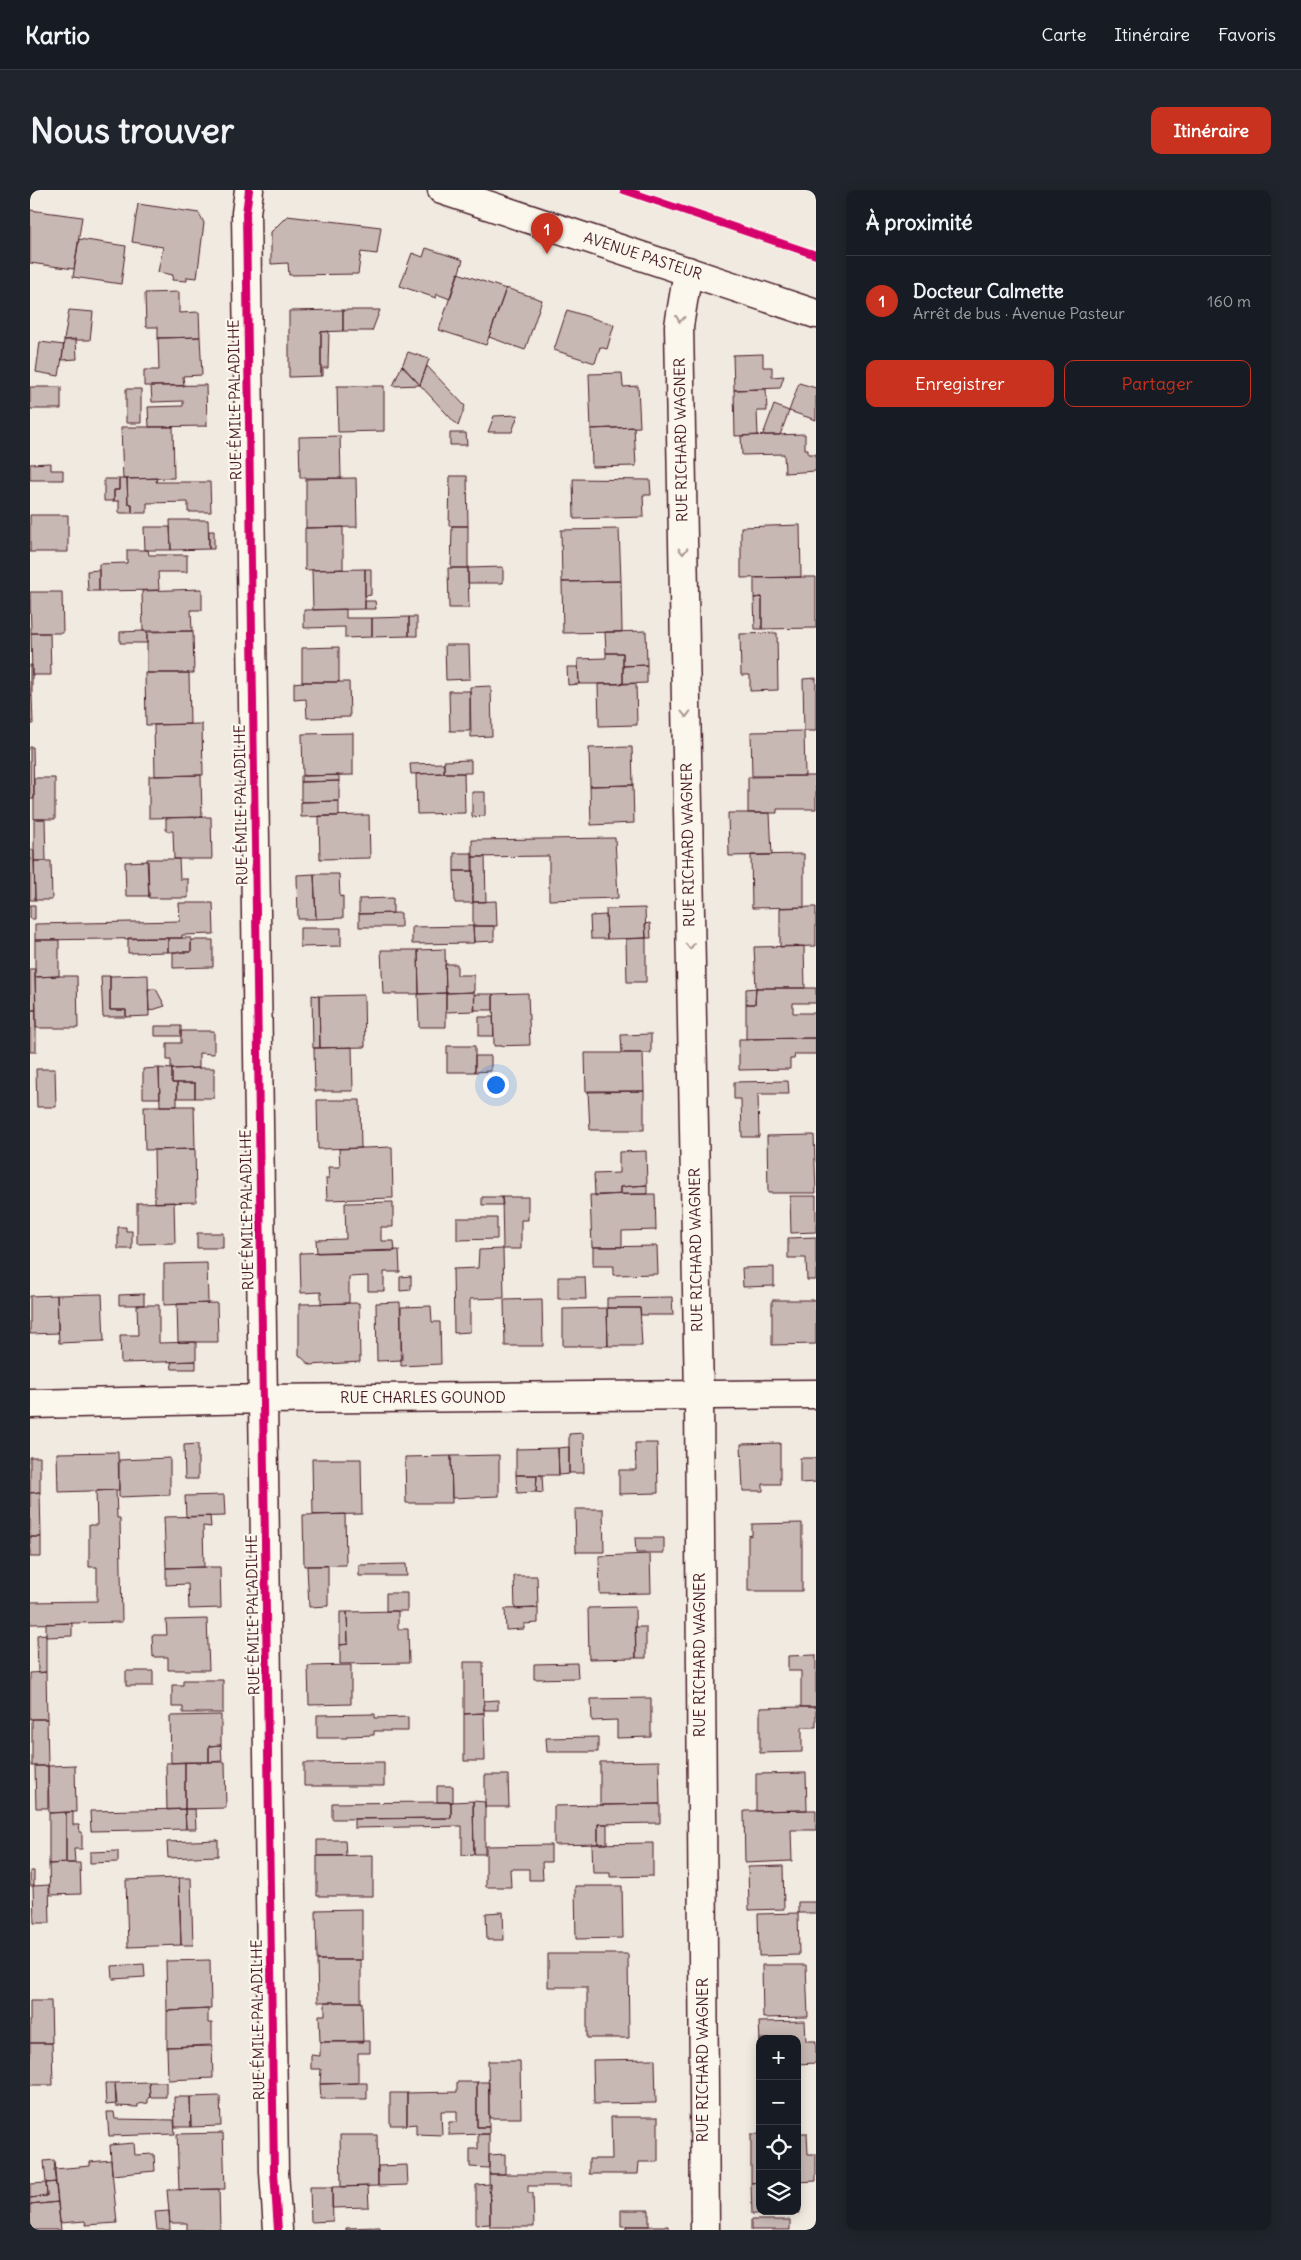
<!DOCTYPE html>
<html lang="fr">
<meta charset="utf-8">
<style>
:root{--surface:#171b24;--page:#20242c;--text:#f1f3f6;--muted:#9ea1a6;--line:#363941;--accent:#c8321e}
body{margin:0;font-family:Delius,sans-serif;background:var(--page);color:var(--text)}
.controls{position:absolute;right:15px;bottom:15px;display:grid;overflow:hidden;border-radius:10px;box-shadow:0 2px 12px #0003}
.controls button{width:45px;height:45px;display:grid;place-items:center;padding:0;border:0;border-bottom:1px solid var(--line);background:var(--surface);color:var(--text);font:25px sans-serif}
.you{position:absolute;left:465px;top:894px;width:18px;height:18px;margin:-12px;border:4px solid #fff;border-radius:50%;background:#1a73e8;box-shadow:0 0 0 8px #1a73e833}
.badge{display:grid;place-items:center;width:32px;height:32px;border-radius:50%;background:var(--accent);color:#fff;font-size:16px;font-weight:700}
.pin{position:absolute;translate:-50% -41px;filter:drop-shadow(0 1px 2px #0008)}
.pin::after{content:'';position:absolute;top:26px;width:18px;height:15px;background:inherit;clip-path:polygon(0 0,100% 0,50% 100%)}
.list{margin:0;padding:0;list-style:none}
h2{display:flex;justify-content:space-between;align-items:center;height:65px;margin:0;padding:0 20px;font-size:21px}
h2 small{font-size:16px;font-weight:400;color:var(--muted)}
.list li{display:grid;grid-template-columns:32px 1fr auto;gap:15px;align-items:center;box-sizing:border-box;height:90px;padding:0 20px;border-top:1px solid var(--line)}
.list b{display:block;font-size:19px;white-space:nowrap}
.list p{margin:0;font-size:16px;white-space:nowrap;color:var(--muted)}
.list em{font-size:16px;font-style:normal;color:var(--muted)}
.actions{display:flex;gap:10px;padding:15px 20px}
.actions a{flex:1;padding:11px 0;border:1px solid var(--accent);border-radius:10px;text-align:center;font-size:18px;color:var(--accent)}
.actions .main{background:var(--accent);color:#fff}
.icon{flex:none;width:28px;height:28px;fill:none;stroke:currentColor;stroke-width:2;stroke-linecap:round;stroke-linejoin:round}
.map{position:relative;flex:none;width:786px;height:2040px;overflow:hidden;border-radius:10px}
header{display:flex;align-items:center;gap:30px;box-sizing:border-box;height:70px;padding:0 25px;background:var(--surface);border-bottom:1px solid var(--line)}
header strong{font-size:24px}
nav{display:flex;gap:28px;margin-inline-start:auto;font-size:18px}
.intro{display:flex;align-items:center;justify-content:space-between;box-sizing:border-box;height:120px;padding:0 30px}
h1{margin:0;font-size:35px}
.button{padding:12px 22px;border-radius:10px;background:var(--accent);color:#fff;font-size:18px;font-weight:700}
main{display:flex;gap:30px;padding:0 30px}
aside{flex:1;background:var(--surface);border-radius:10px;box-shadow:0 2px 12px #0003}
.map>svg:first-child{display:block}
.building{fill:#c8b8b3;stroke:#4a1f2b}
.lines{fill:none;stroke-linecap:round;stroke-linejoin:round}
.minor-casing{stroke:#4a1f2b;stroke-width:31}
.major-casing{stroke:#4a1f2b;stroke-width:31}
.minor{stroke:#fbf7ec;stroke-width:28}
.major{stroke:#fbf7ec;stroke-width:28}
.cycleway-casing{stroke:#fbf7ec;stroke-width:11}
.cycleway{stroke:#d6006c;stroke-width:8}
.oneway{stroke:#ab9695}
.labels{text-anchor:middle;stroke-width:4.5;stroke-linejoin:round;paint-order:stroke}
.street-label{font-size:15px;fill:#4a1f2b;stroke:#fbf7ec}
</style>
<header>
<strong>Kartio</strong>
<nav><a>Carte</a><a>Itinéraire</a><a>Favoris</a></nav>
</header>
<div class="intro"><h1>Nous trouver</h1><a class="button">Itinéraire</a></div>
<main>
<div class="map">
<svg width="786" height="2040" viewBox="0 0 786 2040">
<rect width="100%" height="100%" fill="#f0eae0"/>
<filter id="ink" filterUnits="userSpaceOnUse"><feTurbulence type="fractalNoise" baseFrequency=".02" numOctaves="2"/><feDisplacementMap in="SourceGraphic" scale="10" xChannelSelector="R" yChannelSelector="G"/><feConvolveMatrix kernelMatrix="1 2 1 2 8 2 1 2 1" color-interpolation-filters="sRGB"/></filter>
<g filter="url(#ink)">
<path class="building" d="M108,14l61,9 5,10 -7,55 -10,-1v4l-15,-1 1,-5 -15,-3 5,-25 -31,-5z
M0,20l52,7 -8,52 -44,-6z
M257,26l94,11 -4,27 -16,-2 -3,22 -69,1 -1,-12 -17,1v-32z
M49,49l47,7 -5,38 -48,-7z
M396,58l37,12 -13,39 -13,-5 -1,4 -36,-12 12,-33 11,4z
M428,83l48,16 -20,56 -47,-15z
M476,98l36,12 -17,50 -36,-13z
M149,102v21l20,-1 1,25 -42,1v-11h-12l-1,-34z
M39,120l24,2 -3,28h-26z
M311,120h2v21l-22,1v44l-32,1v-66z
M313,120h37l-8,21h-29z
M537,120l47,15 -7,24 -7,-2 -5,16 -41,-13z
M299,141l-1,37h-5v8h-2v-44z
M170,147l2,38 -19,1 1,10h-40v-16h15l-1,-32z
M46,149l1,20 -15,1 2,-20z
M10,152l24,3 -5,31 -23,-4z
M378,162l21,7 -9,26 -18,-19z
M733,164v13h9v10l12,-1 -4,12 -46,2 -1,-35z
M372,175l18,20 -27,1z
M397,176l38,40 -7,20 -38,-41z
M592,183l1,14 15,-1 2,41 -49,2 -2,-55z
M769,193l17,5v32l-27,-9z
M176,195l1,41 -58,1 -1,-20 35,-1v-5l-31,1 -1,-16z
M307,196h47v45l-46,1z
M0,197h31v22h-31z
M96,199h15v34h-15z
M736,199l1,22h-10l1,24 -23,1 -1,-46z
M744,215l15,6 -9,24h-17z
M488,225l-6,17h-24l6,-16z
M91,237h52l1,51 -51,1z
M604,237l2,39 -44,1 -1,-38z
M420,243h16l1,12h-17z
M775,244v15h3v5h8v17l-31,2 -1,-19 -42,1 -1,-19z
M310,246l1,42h-41l-1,-41z
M21,273v7h12v10h-33v-16z
M420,286h17l1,50h-19z
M127,288l-1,4h54l1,30h-23v-10l-41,1v10h-15v-9h-4l-1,-25z
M326,288l1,49 -51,1v-49z
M74,289h15v11h-5v11h-10z
M89,289h8l1,25h4v9h-13v-12h-5v-11h5z
M543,289l77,1 1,15h-8l1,22 -70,2z
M0,325h38v37h-38z
M140,330h38l1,29 -38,1z
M770,335l1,52 -60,1v-51z
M422,336h16v42h-17z
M114,337h26l1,23h-26z
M313,337v42l-38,1v-42z
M589,339l2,52 -59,1 -1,-52z
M179,341h5v18h-5z
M97,360h21l1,5h38v17h-29l1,18 -60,1v-27l28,-1z
M473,377v16h-35v-15z
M418,378h20l1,40h-20z
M335,379h6v26l-6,1z
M335,379v40l-52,1 -1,-40z
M69,380v21h-11l-1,-20z
M771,387h15v51l-54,1v-32l-8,1v-20z
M591,391l1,51 -59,1 -1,-51z
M172,399v21h-11l1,21h-49l-1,-40z
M0,402h32l1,41h-32z
M732,407v32h-7l-1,-31z
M335,411h10l1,8h-11z
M316,419v9h26v19l-27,1v-11l-41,1v-18z
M379,427h8v19h-8z
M379,427v19l-37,1v-19z
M113,441l4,1v11h-27v-11z
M163,441l1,42h-47v-41z
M616,441l1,34 -24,1v-13h-17l-1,-21z
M1,443h19l1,42h-19z
M747,443l1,57 -28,1v-16h-9l-1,-41z
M415,455h24l1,34 -24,1z
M309,457v35h-37v-34z
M576,463h17v31h-44l-1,-25 28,-1z
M0,475h2v30h-2z
M617,475v18l-24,1v-18z
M537,477h11l1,17 -11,1z
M115,483h44l1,51 -44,1z
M786,488v53h-12l-1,-52z
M272,492h47l1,35 -43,1 -1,-19 -12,1v-17z
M606,493l1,42 -38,1 -1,-42z
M461,496l1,50 -21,1 -1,-50z
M419,501h21v40h-20z
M0,505h2l1,29h-3z
M172,534l1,51 -48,1 -1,-51z
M774,541l1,45h-53l-1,-44z
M323,543v42l-50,1 -1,-42z
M0,557h3l1,52h-4z
M602,557l1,38 -43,1 -1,-38z
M441,570v13h-27v-12z
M414,573v10l-33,1 -1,-10z
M414,583h20l1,40 -48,1 -1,-40z
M171,585l1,42 -53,1v-42z
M309,585v6l-38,1v-6z
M775,586h11v33h-39v4h-29v-36z
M4,588h21v41h-21z
M309,591v20l-38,1v-20z
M603,595l1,38 -43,2 -1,-39z
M442,602h13v24l-13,1z
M309,611v15l-38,1v-15z
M698,623h42l2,42 -43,1z
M339,625l1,43 -50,1 -1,-43z
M181,627l1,42h-38l-1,-28h-7v-13z
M4,629h11l1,42h-12z
M585,648l3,60 -69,2v-44l-77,1v-17z
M0,660h4l1,50h-5z
M424,663h19v18h-19z
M774,664v53l-52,1 -1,-53z
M442,667h13l1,45h-13z
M117,669h32l1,20h8v19h-39z
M4,671h17l1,39h-17z
M118,671l1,35h-23l-1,-34z
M424,681h19v32h-18z
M284,684l2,45h-18l-1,-44z
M284,684h25l1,23 3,-1v22l-27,1z
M363,708v15l-34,1v-15z
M466,711l1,25h-24v-24z
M149,713h34l1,31 -32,1v3l-147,2v-16l145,-3z
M0,715h5v14h-5z
M784,717h2v39l-36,1v-39z
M615,718l1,30 -39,1 -1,-30z
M371,723v14h-42v-13z
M576,725l1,24h-16l-1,-23z
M620,733l1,15h-5l-1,-14z
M443,736l1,17 -62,1v-17z
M443,736h21v15l-20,1z
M270,738h41v18l-41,1z
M98,748h40v14l-40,1z
M138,748h23v14h-23z
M616,748v44h-19l-1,-43z
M5,750h24v36l-24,1z
M161,750h22v27l-40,1v-16h18z
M774,756l1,42h-49l-2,-41z
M415,759l1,44 -27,1 -1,-44z
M351,760h37l1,44h-36z
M415,774h12v11h17v17l-28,1z
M0,779h5l1,41h-6z
M118,785l1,41 -23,1v-7h-16v-34z
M29,786h18l1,52h-42l-1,-51z
M71,786h9v34h16v7h-23z
M726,798h60v15h-23v10h23v25l-70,1v-35h9z
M726,798l-1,16h-9v-15z
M118,799h8l9,17 -16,5z
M444,802l1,19 -29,1v-19z
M416,803v34h-27l-1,-33z
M498,803l2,52 -36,1 -1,-52z
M445,804h18v16h-19z
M282,805l7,1 1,52h-7z
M334,805l1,52 -45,1 -1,-52z
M0,820h6v42h-6z
M449,827h14l1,19h-15z
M125,836h26v10h-26z
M151,841h33v23l-15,-1v15l-28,1v-9h-4v-17h14z
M621,844v19h-29l-1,-18z
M786,848v16h-21l-1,5h-4v10l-51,1v-31z
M417,856h28v26h-28z
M322,857l1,44h-38l-1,-43z
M555,863h58l1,38 -58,1z
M445,866h16v15l-16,1z
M129,878l1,30h-17v-29z
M129,878l13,1v14h5v23h-17z
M169,878h15v30h-19v-15h-23v-14z
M6,879h19l1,38h-19z
M758,891l1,13h-31l1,43h-17l-1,-38h-7v-17z
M147,893h18v15h-18z
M558,901h56v39h-54z
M287,910h43l1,48 -43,1z
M114,916h50l1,43 -50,1z
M784,945l2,58h-48l-1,-57z
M362,957l1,51 -66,2 -1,-22h3l-1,-11h12l-1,-18z
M165,959l1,53 -41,1 -1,-53z
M616,961l1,34 -27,2v7l-25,2 -1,-22 25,-1v-21z
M617,995v9h-27v-7z
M625,1004l1,36 -34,1v16h-30l-2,-52z
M760,1006h26v36l-25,1z
M452,1007h20l1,8h-21z
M472,1007h26v23h-7v29h-18z
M144,1012l1,41 -38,1v-41z
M363,1012v25h-12v14h13l1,10 -78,2 -1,-13 30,-1 -1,-36z
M427,1028h40v21l-40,1z
M88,1037h8v4h6v18h-14z
M167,1043h26v15h-26z
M786,1047v43h-9l-1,-22h-18v-20z
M627,1056l1,28 -45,1 1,-9h-21v-19z
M473,1059l1,49 -34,1v33l-16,1 -1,-64 25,-1 1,-18z
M369,1060l1,22h-16v19h-16v-15l-19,1v26l-28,1v-12l-20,1 -1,-40z
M177,1073l1,40 -44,2v-41z
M744,1077v19l-31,1 -1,-19z
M381,1086v14l-11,1v-14z
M528,1087h27l1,22h-28z
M72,1104l2,47 -45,2 -2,-48z
M114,1104v11h-25v-10z
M27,1105l1,38 -28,1v-38z
M642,1107l1,18h-32l-1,-7h-33v-10z
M512,1109l1,47h-38l-1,-46z
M742,1110h44v44l-44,1z
M370,1112l2,58 -25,1 -1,-58z
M187,1113l1,39h-40l-1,-38z
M329,1113l1,59 -50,3 -11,-10v-51z
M107,1115h22v38l37,-1v19l-75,2 -1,-28h18z
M401,1116l1,16h8l1,42 -40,2v-59z
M577,1118h33l2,38h-34z
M577,1118l1,38h-45v-37z
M166,1171v8h-24l-1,-7z
M553,1243l1,40h-15v-39z
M605,1253h22l1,50 -39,1v-24h17z
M750,1253v41h-17v7h-20l-2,-47z
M168,1254v35h-13l-1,-34z
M539,1257v27l-10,1 -1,-27z
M528,1258l1,27h-43v-26z
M88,1262l1,38 -61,2 -1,-39z
M469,1265v41l-47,2 -1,-42z
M421,1266l1,47h-46l-1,-46z
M0,1267h10v35l-10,1z
M140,1268v37l-51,2v-37z
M770,1268h16v24l-16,1z
M282,1269h49l1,55 -49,1z
M486,1285h21l-1,17 -19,1z
M507,1285h5l1,18 -7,-1z
M86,1300l1,28h3l2,104 -92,2v-22l67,-1v-34h-8v-42h8l-1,-34z
M10,1302l1,45h-11v-44z
M194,1305l1,21 -39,1 -1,-21z
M545,1319h28l1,43h-28z
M315,1324l1,51 -42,1 -1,-51z
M180,1326l1,11 -8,-1 1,41 -38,1 -2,-51z
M772,1333v68h-54v-55l4,-1v-11z
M0,1347h11v20h-11z
M605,1348h29v15h-28z
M620,1364l1,39 -51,1 -1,-38z
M376,1374l1,12h-48v-11z
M277,1376h21v40l-19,1z
M174,1377h16l1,41 -32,1 -1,-25 -22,1v-17z
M484,1386h23l1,32 -23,1z
M356,1403h21v18h-21z
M605,1417l1,51 -47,1 -1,-51z
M508,1418v15l-14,1v5l-18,1 -1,-21z
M368,1421v18h10l1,34 -69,1v-19l8,-1 -1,-32z
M310,1422h7l1,32 -8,1z
M177,1429l2,51h-41v-13h-15l-1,-22h15l-1,-15z
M42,1433v13l-26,1v-13z
M605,1437h11v31h-10z
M16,1444v38l-8,1 -1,-38z
M786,1465v52h-15v-36h-13v-15z
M434,1472h19l1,51 -20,1z
M547,1473l1,15 -44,1v-15z
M321,1475v39l-42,1 -1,-39z
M96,1481h27v15h-27z
M16,1482l1,47h-17v-46z
M153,1490h40v33h-40v-6h-11v-22h11z
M621,1508v39l-34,1v-18l-25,1 -1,-22z
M468,1510v10h-14v-9z
M771,1517h15v20h-14v25l-42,1v-45z
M454,1523l1,48h-21v-47z
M345,1524v4l33,-1v14h-34v4l-27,1v2h-30v-23z
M191,1525v30l-12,1v16l-38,1 -1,-47z
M2,1529h15l1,47h-16z
M568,1547v15h-51l-1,-14z
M191,1555l1,16 -13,1v-16z
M629,1571l1,43 -60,1v-43z
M155,1572v47l-18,1 -1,-47z
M155,1572h40l1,46 -41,1z
M354,1572v24h-80v-23z
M45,1575l1,47 -27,1 -1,-47z
M5,1576h13v42h-12z
M776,1583l1,37 -51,1v-37z
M455,1585h23l1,32h-24z
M407,1596h16v16h-16z
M443,1611l12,1v52h-11z
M443,1611l1,53 -12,1v-29l-108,2v-9l97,-1v-16z
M407,1612h14v16l-119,1v-16z
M630,1614v19l-62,1v20l-44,1v-39z
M155,1619h10l1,20h-10z
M155,1619l1,20 -95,2 -1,-20z
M777,1620h9v20h-25l1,31 -47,2 -1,-52z
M36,1622v51l-17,1v-51z
M36,1622h7v13h6l1,7h2v17h-8l1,14h-9z
M568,1634h9v20h-9z
M188,1650v16l-50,2 -1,-16z
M287,1650h28l1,16h-29z
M623,1653v33l-43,1v-4h-17l-1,-29z
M521,1655v17h-9l1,18h-14v-11h-19l1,18h-25v-41z
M88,1661v11l-28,1v-11z
M343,1665v41h-56v-40z
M36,1673h14l1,31 -31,1 -1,-31z
M753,1676l1,43 -35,1 -1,-43z
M0,1681h4v15h-4z
M149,1688h12l2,67h-12z
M149,1688l2,67 -53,2 -2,-67z
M19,1695l1,38h-16l-1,-37z
M545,1696h47l1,52 -47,1z
M768,1712h18v11h-18z
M332,1719v51h-45l-1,-50z
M473,1722l1,28h-17l-1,-27z
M768,1723l1,42 -40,1 -1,-42z
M518,1764h80l1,84h-42v-51h-39z
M180,1770l1,49 -44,2 -1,-50z
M287,1770h44v42h-43z
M114,1774l1,13 -32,2 -1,-13z
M732,1775h44l2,52 -45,1z
M0,1811h21l1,42h-22z
M295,1812h37l1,40h-43l-1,-27h6z
M178,1819v14h4v22l-45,2v-36z
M775,1831l1,20h10v22l-19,1v-25h-37v3l-1,-20z
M340,1851v12h-12v30l-38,1 1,-15h-10v-14l9,1v-14z
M0,1853h22l1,42h-23z
M182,1856l1,32 -45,2 -1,-33z
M625,1869l1,44 -62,1 -1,-44z
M458,1871h32l1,57h-32z
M119,1892l1,15 -2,1v5l-10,1v3l-22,-1 -1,-23z
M119,1892h17v15h-16z
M427,1892h20v45h12v7l-40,1v-13h8v-11h-16l1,24 -26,-1v-10l-9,1v-32l50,-1z
M447,1892h12v45h-12z
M75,1893h10l2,21 -11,1z
M328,1893h9v16h-46l-1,-15z
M360,1903h17v32h-17z
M190,1906l1,30 -30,1 -1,-30z
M144,1907h16l1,30h-16z
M77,1922h7l1,7 59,1 1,14 -66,2z
M581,1927h47v45h-19l-1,12h-49v-15h23z
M193,1943l2,56 -46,1 -2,-56z
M767,1943h10l1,21h8v27l-19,1z
M448,1944h11v34l-19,-1v-18h8z
M721,1944h9v48l-9,1z
M310,1945h37l1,51 -37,1z
M104,1953l1,12 19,-1 1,17 -43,4 -2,-30z
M475,1964v20h-16v-19z
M24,1970l2,22 -10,1 -2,-22z
M81,1970l6,63 -31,2 -1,-4 -25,2 -6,-54 36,-3v-4z
M377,1975l1,20 -30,1v-20z
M459,1984h82v12h-43v7h5l1,34h-44z
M26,1992l2,20 -28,3v-7l17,-2 -1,-13z
M730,1992v29h37v-29h2l1,31 -48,1 -1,-31z
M16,1993l1,13 -17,2v-14z
M460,1994v40l-14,1v-40z
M338,1996l1,21 -37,1v-21z
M280,1997h22l1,34 -22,1z
M189,1999l1,41h-33v-7h-17l-3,-33z
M28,2012l3,28h-31v-25z
M591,2020h28v16h-28z
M139,2021l1,19h-13l-2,-18z
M721,2030h39v10h-39z
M596,2036h42v4h-42z
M350,2037v3h-34v-2z"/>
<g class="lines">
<defs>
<path id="minor" d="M219,0l-3,23 28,1959 4,58
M658,81l-9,55 20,1070 6,834
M0,1214l233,-5 553,-5"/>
<path id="major" d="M412,0l374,124"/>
</defs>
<use href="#minor" class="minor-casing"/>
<use href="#major" class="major-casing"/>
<use href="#minor" class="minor"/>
<use href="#major" class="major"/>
<defs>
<path id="cycleway" d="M219,0l-3,23 28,1959 4,58
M594,0l192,65"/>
</defs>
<use href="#cycleway" class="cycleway-casing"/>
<use href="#cycleway" class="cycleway"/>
</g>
<defs><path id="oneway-chevron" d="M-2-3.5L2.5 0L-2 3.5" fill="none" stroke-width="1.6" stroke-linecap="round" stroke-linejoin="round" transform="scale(1.25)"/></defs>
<g class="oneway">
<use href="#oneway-chevron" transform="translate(650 129) rotate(98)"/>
<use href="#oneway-chevron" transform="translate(653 361) rotate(89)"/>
<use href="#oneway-chevron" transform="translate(656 524) rotate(89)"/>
<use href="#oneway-chevron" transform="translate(660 756) rotate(89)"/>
</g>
</g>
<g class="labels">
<g class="street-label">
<text transform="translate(613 66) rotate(18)" y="5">AVENUE PASTEUR</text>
<text transform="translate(205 210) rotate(-91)" y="5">RUE ÉMILE PALADILHE</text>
<text transform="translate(651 250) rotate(-91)" y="5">RUE RICHARD WAGNER</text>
<text transform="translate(211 615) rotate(-91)" y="5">RUE ÉMILE PALADILHE</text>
<text transform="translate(658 655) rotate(-91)" y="5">RUE RICHARD WAGNER</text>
<text transform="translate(217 1020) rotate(-91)" y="5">RUE ÉMILE PALADILHE</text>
<text transform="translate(666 1060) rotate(-91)" y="5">RUE RICHARD WAGNER</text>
<text x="393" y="1213">RUE CHARLES GOUNOD</text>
<text transform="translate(223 1425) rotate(-91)" y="5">RUE ÉMILE PALADILHE</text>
<text transform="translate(670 1465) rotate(-90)" y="5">RUE RICHARD WAGNER</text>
<text transform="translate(228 1830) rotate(-91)" y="5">RUE ÉMILE PALADILHE</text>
<text transform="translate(673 1870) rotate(-90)" y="5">RUE RICHARD WAGNER</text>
</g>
</g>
</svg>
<div class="controls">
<button>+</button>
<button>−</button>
<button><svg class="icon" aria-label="locate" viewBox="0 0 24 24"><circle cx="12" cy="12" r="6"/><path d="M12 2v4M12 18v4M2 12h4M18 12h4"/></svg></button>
<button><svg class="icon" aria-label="layers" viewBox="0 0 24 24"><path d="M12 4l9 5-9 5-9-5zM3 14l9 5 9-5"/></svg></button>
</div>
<div class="you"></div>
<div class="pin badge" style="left:517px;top:64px">1</div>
</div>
<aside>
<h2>À proximité<small></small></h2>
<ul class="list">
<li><span class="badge">1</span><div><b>Docteur Calmette</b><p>Arrêt de bus · Avenue Pasteur</p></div><em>160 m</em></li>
</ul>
<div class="actions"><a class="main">Enregistrer</a><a>Partager</a></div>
</aside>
</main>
